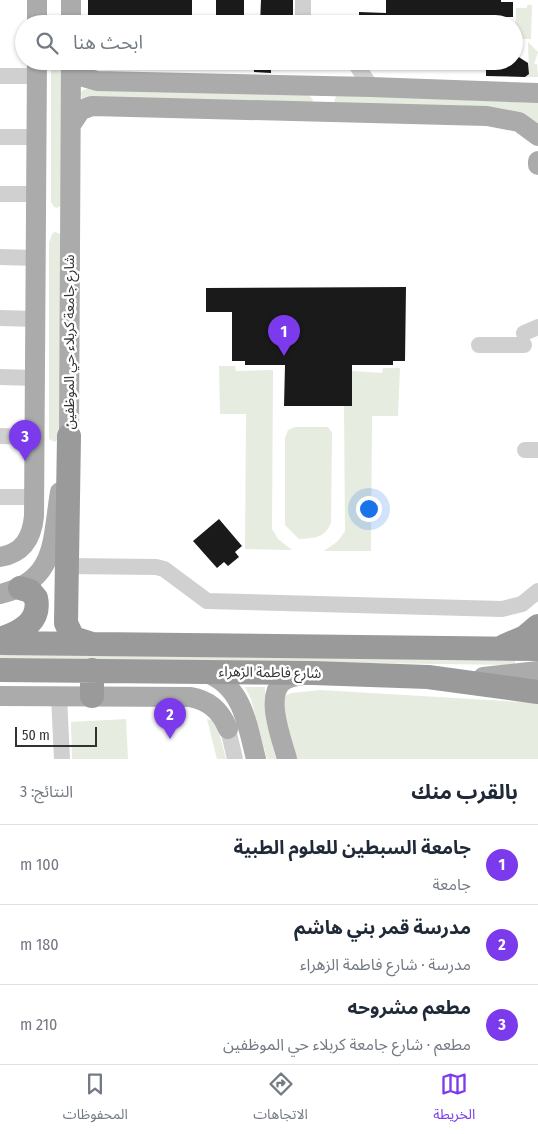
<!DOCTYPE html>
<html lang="ar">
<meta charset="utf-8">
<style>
:root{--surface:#fff;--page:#f6f6f7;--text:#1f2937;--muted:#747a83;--line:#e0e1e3;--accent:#7c3aed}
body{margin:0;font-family:"Fira Sans Condensed","Noto Sans Arabic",sans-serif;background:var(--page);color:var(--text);direction:rtl}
.scale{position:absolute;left:15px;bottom:12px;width:82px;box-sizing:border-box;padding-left:5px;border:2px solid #333;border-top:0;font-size:14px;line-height:18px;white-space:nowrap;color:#333;-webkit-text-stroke:4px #fff;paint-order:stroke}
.you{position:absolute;left:368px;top:508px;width:18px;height:18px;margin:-12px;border:4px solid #fff;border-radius:50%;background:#1a73e8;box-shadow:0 0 0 8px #1a73e833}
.badge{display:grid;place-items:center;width:32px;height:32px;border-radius:50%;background:var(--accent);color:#fff;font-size:16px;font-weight:700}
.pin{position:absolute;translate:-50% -41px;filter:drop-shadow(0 1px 2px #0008)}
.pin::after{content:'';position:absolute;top:26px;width:18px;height:15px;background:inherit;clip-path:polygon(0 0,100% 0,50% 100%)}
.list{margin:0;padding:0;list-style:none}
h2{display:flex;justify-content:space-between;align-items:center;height:65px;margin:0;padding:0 20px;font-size:21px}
h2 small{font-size:16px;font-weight:400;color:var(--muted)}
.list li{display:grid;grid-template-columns:32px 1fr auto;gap:15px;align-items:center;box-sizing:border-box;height:80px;padding:0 20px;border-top:1px solid var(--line)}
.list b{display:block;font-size:19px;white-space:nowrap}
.list p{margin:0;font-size:16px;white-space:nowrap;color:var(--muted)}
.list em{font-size:16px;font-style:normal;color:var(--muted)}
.icon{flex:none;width:28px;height:28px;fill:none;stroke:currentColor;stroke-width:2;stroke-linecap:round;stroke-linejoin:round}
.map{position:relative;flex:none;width:538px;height:759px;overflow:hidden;direction:ltr}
.search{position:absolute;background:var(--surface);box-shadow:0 1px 4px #0004;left:15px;right:15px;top:15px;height:55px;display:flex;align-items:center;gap:12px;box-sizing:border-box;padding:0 18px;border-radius:28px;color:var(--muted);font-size:19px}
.sheet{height:305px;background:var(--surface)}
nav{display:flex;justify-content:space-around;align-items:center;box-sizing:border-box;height:70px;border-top:1px solid var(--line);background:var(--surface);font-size:14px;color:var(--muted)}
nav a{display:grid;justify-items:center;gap:2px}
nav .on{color:var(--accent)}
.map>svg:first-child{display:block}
.green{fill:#e6ecdf}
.building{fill:#1a1a1a}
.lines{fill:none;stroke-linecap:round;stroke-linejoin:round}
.minor{stroke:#d0d0d0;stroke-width:16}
.major{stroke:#ababab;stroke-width:20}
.highway{stroke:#9a9a9a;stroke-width:24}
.labels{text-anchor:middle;stroke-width:5;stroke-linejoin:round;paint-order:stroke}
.street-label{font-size:14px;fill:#333;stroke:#fff}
</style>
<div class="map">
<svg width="538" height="759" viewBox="0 0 538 759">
<rect width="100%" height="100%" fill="#fff"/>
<path class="green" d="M527,5h5l-1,34h-16l1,-31h11z
M528,42l10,10 -4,12h3l1,13h-13l4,-3z
M51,61h12l-1,144 -5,3 -3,-1 -3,-5z
M92,88l217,7 4,5 -1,3 -230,-4 -2,-6 3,-3z
M339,95l199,8v22l-204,-23 2,-6z
M55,232l6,2 -1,202 -5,6 -6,-3v-196l3,-9z
M219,366h16l1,5 37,-1 -1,159 6,10 14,11 -47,-1 1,-135h-26z
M383,368h17l-2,48h-26l-1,135h-47l14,-10 7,-10 -1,-125h8v-35l30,2z
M295,427h33l4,6 -1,90c-7,16 -17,15 -32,16l-14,-14v-87l3,-8z
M0,651l515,5v9l-515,-7z
M245,687h20l1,33 10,39h-9l-16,-60z
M320,690l218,13v56h-247l-9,-34 2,-29 8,-3z
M126,719l2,40h-56l-1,-37z
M207,719l9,2 10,38h-9z"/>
<path class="building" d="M88,0h104v24h-104z
M216,0h28v22h-28z
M261,0h32v24h-33z
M386,0h115v2h12v15h-27v7h-127v-12l27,1z
M514,54l14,9 1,11 -4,3 -39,-1v-15h28z
M254,61h17v12l-17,-1z
M406,287l-1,74h-12v4h-41v41h-68l1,-41h-40v-4h-13v-49h-26v-24z
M219,519l23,27 -7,6 4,5 -11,9 -4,-4 -7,6 -24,-27z"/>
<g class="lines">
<path class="minor" d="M303,0v24
M354,61l17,26
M0,76h37
M0,137h36
M0,194h36
M0,257l36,1
M0,318l36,1
M524,333l14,-6
M479,345h45
M0,377l36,1
M0,436l35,1
M525,450h13
M0,497h35
M66,566l90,1 8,2 43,32 295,8 20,-5 16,-13
M59,697l3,62
M228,729l7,30"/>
<path class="major" d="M37,24v-24
M71,24v-24
M71,65l9,11 17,5 274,6 167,6
M71,125l10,-15 11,-4 395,10 32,6 19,14
M538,161v4
M67,451l2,-15 2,-375
M0,557c23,-4 32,-19 34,-41l3,-455
M0,594c57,-13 52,-54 60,-102
M204,672c39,13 43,52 52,87
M483,677l55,-6
M0,696l190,1c19,3 31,14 38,32
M287,759c-5,-19 -22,-61 -5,-77 6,-5 15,-6 22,-7"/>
<path class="highway" d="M69,436l-3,187 7,15 19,6
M0,639c19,-6 41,-17 36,-41l-6,-7 -10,-3
M0,643l538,6
M504,646l21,-9 13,-11
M0,670l313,3 115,4 110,15
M92,696v-26"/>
</g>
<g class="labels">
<g class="street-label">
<text transform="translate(69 342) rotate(-90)" y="5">شارع جامعة كربلاء حي الموظفين</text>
<text transform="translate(270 672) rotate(1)" y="5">شارع فاطمة الزهراء</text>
</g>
</g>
</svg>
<div class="scale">50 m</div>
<div class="you"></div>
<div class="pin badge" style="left:284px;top:356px">1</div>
<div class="pin badge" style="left:170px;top:739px">2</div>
<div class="pin badge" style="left:25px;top:461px">3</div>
<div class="search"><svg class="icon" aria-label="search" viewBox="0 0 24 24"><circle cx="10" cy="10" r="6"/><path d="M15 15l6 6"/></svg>ابحث هنا</div>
</div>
<section class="sheet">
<h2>بالقرب منك<small>النتائج: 3</small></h2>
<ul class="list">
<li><span class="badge">1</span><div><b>جامعة السبطين للعلوم الطبية</b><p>جامعة</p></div><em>100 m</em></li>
<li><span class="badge">2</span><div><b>مدرسة قمر بني هاشم</b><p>مدرسة · شارع فاطمة الزهراء</p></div><em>180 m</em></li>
<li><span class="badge">3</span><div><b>مطعم مشروحه</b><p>مطعم · شارع جامعة كربلاء حي الموظفين</p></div><em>210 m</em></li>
</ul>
</section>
<nav>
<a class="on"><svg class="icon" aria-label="map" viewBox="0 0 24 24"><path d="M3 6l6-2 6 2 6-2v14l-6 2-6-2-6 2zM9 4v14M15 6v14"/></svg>الخريطة</a>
<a><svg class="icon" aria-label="directions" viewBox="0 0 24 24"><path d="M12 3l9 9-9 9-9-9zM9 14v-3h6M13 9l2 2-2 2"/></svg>الاتجاهات</a>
<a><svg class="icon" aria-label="saved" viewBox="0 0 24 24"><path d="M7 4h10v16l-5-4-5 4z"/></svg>المحفوظات</a>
</nav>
